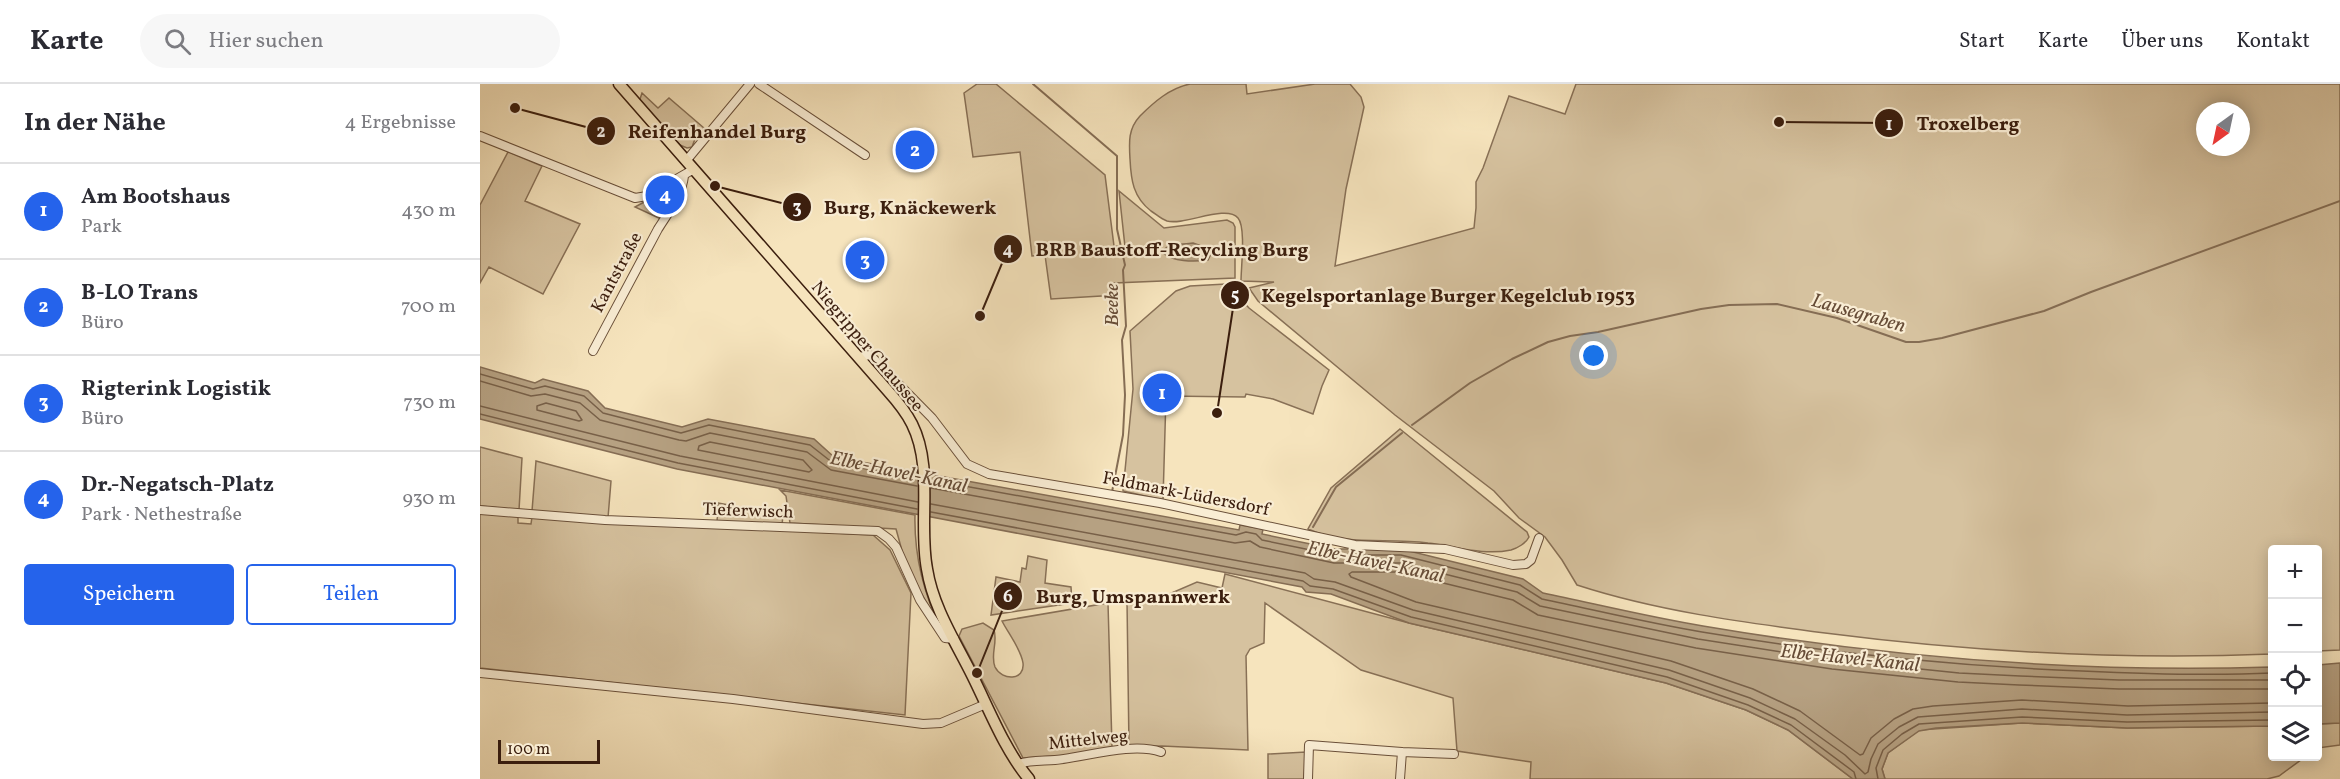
<!DOCTYPE html>
<html lang="de">
<meta charset="utf-8">
<style>
:root{--surface:#fff;--page:#f7f7f7;--text:#2b2b33;--muted:#7c7c81;--line:#e1e1e2;--accent:#2563eb}
body{margin:0;font-family:Vollkorn,serif;background:var(--page);color:var(--text)}
.controls{position:absolute;right:18px;bottom:18px;display:grid;overflow:hidden;border-radius:6px;box-shadow:0 3px 15px #0003}
.controls button{width:54px;height:54px;display:grid;place-items:center;padding:0;border:0;border-bottom:2px solid var(--line);background:var(--surface);color:var(--text);font:30px sans-serif}
.compass{position:absolute;left:1716px;top:18px;width:54px;height:54px;border-radius:50%;background:var(--surface);box-shadow:0 3px 15px #0003;rotate:213deg}
.scale{position:absolute;left:18px;bottom:15px;width:102px;box-sizing:border-box;padding-left:6px;border:3px solid #3b1e0e;border-top:0;font-size:16px;line-height:21px;white-space:nowrap;color:#3b1e0e;-webkit-text-stroke:4px #f9edd4;paint-order:stroke}
.you{position:absolute;left:1114px;top:272px;width:21px;height:21px;margin:-15px;border:4px solid #fff;border-radius:50%;background:#1a73e8;box-shadow:0 0 0 9px #1a73e833}
.badge{display:grid;place-items:center;width:39px;height:39px;border-radius:50%;background:var(--accent);color:#fff;font-size:20px;font-weight:700}
.pin{position:absolute;translate:-50% -50%;border:3px solid #fff;box-shadow:0 2px 6px #0006}
.list{margin:0;padding:0;list-style:none}
h2{display:flex;justify-content:space-between;align-items:center;height:78px;margin:0;padding:0 24px;font-size:26px}
h2 small{font-size:20px;font-weight:400;color:var(--muted)}
.list li{display:grid;grid-template-columns:39px 1fr auto;gap:18px;align-items:center;box-sizing:border-box;height:96px;padding:0 24px;border-top:2px solid var(--line)}
.list b{display:block;font-size:22px;white-space:nowrap}
.list p{margin:0;font-size:20px;white-space:nowrap;color:var(--muted)}
.list em{font-size:20px;font-style:normal;color:var(--muted)}
.actions{display:flex;gap:12px;padding:18px 24px}
.actions a{flex:1;padding:14px 0;border:2px solid var(--accent);border-radius:6px;text-align:center;font-size:21px;color:var(--accent)}
.actions .main{background:var(--accent);color:#fff}
.icon{flex:none;width:33px;height:33px;fill:none;stroke:currentColor;stroke-width:2;stroke-linecap:round;stroke-linejoin:round}
.map{position:relative;flex:none;width:1860px;height:695px;overflow:hidden}
header{display:flex;align-items:center;gap:36px;box-sizing:border-box;height:84px;padding:0 30px;background:var(--surface);border-bottom:2px solid var(--line)}
header strong{font-size:28px}
nav{display:flex;gap:33px;margin-inline-start:auto;font-size:21px}
.search{width:420px;height:54px;background:var(--page);display:flex;align-items:center;gap:15px;box-sizing:border-box;padding:0 21px;border-radius:33px;color:var(--muted);font-size:22px}
main{display:flex}
aside{flex:1;background:var(--surface)}
.map>svg:first-child{display:block}
.green{fill:#d6c29f;stroke:#887056;stroke-width:1.5;fill-rule:evenodd}
.water{fill:#b6a182;stroke:#856d54;stroke-width:1.5}
.lines{fill:none;stroke-linecap:round;stroke-linejoin:round}
.shore{stroke:#786048;stroke-width:1.5}
.stream{stroke:#856d54;stroke-width:2}
.minor-casing{stroke:#6a503a;stroke-width:10}
.major-casing{stroke:#3b1e0e;stroke-width:13}
.minor{stroke:#f9edd4;stroke-width:8}
.major{stroke:#f6e4bd;stroke-width:10}
.labels{text-anchor:middle;stroke-width:4.5;stroke-linejoin:round;paint-order:stroke}
.street-label{font-size:18px;fill:#3b1e0e;stroke:#f9edd4}
.water-label{font-size:20px;font-style:italic;fill:#664c37;stroke:#f9edd4}
.leader{fill:none;stroke:#3b1e0e;stroke-width:2}
.callout-dot{fill:#3b1e0e;stroke:#f9edd4;stroke-width:2}
.mark-label{font-size:18px;text-anchor:middle;font-weight:bold;fill:#fff}
.callout-label{font-size:20px;text-anchor:middle;font-weight:bold;fill:#3b1e0e;stroke:#f9edd4;stroke-width:4.5;stroke-linejoin:round;paint-order:stroke}
</style>
<header>
<strong>Karte</strong>
<div class="search"><svg class="icon" aria-label="search" viewBox="0 0 24 24"><circle cx="10" cy="10" r="6"/><path d="M15 15l6 6"/></svg>Hier suchen</div>
<nav><a>Start</a><a>Karte</a><a>Über uns</a><a>Kontakt</a></nav>
</header>
<main>
<aside>
<h2>In der Nähe<small>4 Ergebnisse</small></h2>
<ul class="list">
<li><span class="badge">1</span><div><b>Am Bootshaus</b><p>Park</p></div><em>430 m</em></li>
<li><span class="badge">2</span><div><b>B-LO Trans</b><p>Büro</p></div><em>700 m</em></li>
<li><span class="badge">3</span><div><b>Rigterink Logistik</b><p>Büro</p></div><em>730 m</em></li>
<li><span class="badge">4</span><div><b>Dr.-Negatsch-Platz</b><p>Park · Nethestraße</p></div><em>930 m</em></li>
</ul>
<div class="actions"><a class="main">Speichern</a><a>Teilen</a></div>
</aside>
<div class="map">
<svg width="1860" height="695" viewBox="0 0 1860 695">
<rect width="100%" height="100%" fill="#f6e4bd"/>
<filter id="stains"><feTurbulence type="fractalNoise" baseFrequency=".00333" numOctaves="4"/><feColorMatrix values="0 0 0 0 .2 0 0 0 0 .09 0 0 0 0 .02 0 0 0 .5 -.17"/></filter>
<radialGradient id="worn" r=".72"><stop offset=".6" stop-color="#630" stop-opacity="0"/><stop offset="1" stop-color="#630" stop-opacity=".3"/></radialGradient>
<path class="green" d="M497,0h19l109,91 9,71 11,1 -6,-56 45,37 63,-8 6,3 2,4v51l-121,5 4,12 -67,4 -6,-44 -13,1 -12,-104 -47,5 -9,-64z
M710,0h56l1,10 68,-10h35l11,13 3,10 -18,82 -11,77 139,-38 2,-20v-26l7,-14 26,-72 56,18 11,-30h764v566l-22,1v-101h-46v104c-149,6 -299,-2 -447,-21 -84,-11 -168,-22 -248,-48l-15,-25 -17,-23 -26,-19 -25,-27 -99,-76 -137,-114 -9,-13 25,-6 -33,-1c0,-13 5,-54 -3,-63 -12,-14 -54,8 -71,3 -6,-2 -11,-7 -16,-10 -18,-14 -20,-31 -21,-52 -1,-17 -2,-30 10,-43 14,-14 30,-28 50,-32zM1725,27h36v36h-36z
M162,9l16,15 11,-10 35,30 -9,11 -3,8 -5,1 -7,-3 -41,-43z
M28,68l34,14 -17,35 55,23 -37,70 -54,-27 -9,16v-78z
M199,99l-18,36 -26,-12z
M746,200l23,24 80,62 -7,16 -9,28 -40,-15 -27,-5 -1,3 -79,-1 -3,104 -40,-9 10,-102 -3,-58 46,-40 14,-5z
M920,345l127,103 2,5c-3,6 -11,11 -18,13 -28,6 -56,-4 -83,-7 -42,-6 -79,4 -120,-14l23,-41z
M0,363l42,11 -3,52 -39,-4z
M56,377l75,20 -3,37 -76,-7z
M300,406l135,25c-1,41 8,77 26,114l-35,-64 -10,-36 -106,-6 -4,-27z
M238,419l65,12 -1,10 -65,-2z
M0,429l38,3v7l13,1 1,-7 341,18 17,15 21,43 -6,122 -425,-47z
M548,472l19,4 -2,23 26,4 1,16 -81,12 5,-38 24,5 2,-14 4,1z
M745,490l184,49 257,60 80,27 42,20 65,49h-323l1,-17 -74,-11 -4,-53 -92,-28 -96,-67 -1,40 -14,6 -4,7 2,94 -86,-4 -33,1 -2,-146 40,-6 30,-13 25,6z
M628,519l4,144 -41,8 -48,3 -64,-122 3,-7 21,-6 11,7c4,12 -4,25 1,37 7,14 30,14 28,-4 -2,-14 -15,-30 -21,-42z
M1542,639l105,5 145,-2v30l33,1 -26,19 -12,3h-382l-3,-10 6,-16 31,-23z
M1860,639v22l-22,3v-24z
M826,668l-2,27h-36v-25z"/>
<path class="water" d="M713,159l17,6 1,5 -3,6c-14,2 -36,2 -46,-8 6,-10 20,-7 31,-9z
M0,283l55,16 8,-4 45,12 17,17 77,19 26,-8 106,20 20,18 405,73 1,-5 23,4 -1,5 73,15h66l122,30 20,14c53,11 106,24 160,33 188,32 379,47 569,41v59l-145,2 -105,-5 -86,5 -17,3 -31,22 -6,16 3,10h-32l-65,-49 -42,-20 -80,-27 -257,-60 -78,-29 -25,-2 -4,-5 -625,-118 -197,-50z
M1860,579v60l-22,1v-59z"/>
<g class="lines">
<path class="shore" d="M0,290l53,15 12,-3 39,10 19,17 78,20 28,-8 101,20 23,18 84,15
M0,297l51,15 14,-2 35,9 20,17 79,20 7,1 24,-8 97,19 24,18 86,16
M66,319l30,8 6,9 -3,1 -42,-11v-4z
M0,322l200,50 238,46
M0,330l198,49 239,46
M230,358l93,18 9,10 -3,2 -111,-22 1,-4z
M451,396l305,55 10,-3 10,2 6,6 73,15h66l119,30 22,14c53,11 106,24 160,33 126,21 252,34 380,39 63,3 127,5 190,2
M451,404l304,55 15,-2 10,6 74,16h66l117,29 23,14 158,33 135,21 126,13 61,3 99,4h153
M451,420l374,69 9,6 21,3 78,28 256,60 81,28 45,21 50,36 20,19 3,-2 3,-13 7,-15 21,-17 19,-10 104,-8 105,6 145,-3
M451,428l372,69 7,5 23,3 78,28 256,60 81,28 43,20 63,47 2,7
M1792,605h-153l-100,-4 -61,-3 -126,-13 -136,-21 -158,-33 -25,-15 -115,-28h-46l-3,2 2,3 65,25 255,59 82,28 47,22 60,44 3,-1 8,-16 23,-19 19,-10 20,-3 89,-6 106,6 144,-3
M1398,695l-2,-11 7,-18 19,-16 17,-10 103,-7 105,5 145,-2"/>
<path class="stream" d="M553,0l84,72v73l8,36 -2,5 3,56 -4,14 3,55 -2,40 -11,57
M932,341l58,-42 42,-24 36,-17 22,-6 28,-4 103,-23 28,-4 48,-1 60,14 69,24h13l23,-4 102,-27 47,-19 249,-91
M833,443l23,-40 66,-54"/>
<defs>
<path id="minor" d="M279,0l106,71
M0,52l155,62 12,-2 47,-27
M206,77l64,-77
M113,267l65,-122c10,-16 24,-34 26,-53
M379,273l11,-2 62,63 35,46 22,10 171,29 195,42 90,4 68,16 13,-1 5,-4 8,-22
M0,426l125,10 273,11 11,8 7,8 24,53 25,38 9,1
M0,589l253,26 190,25 18,-1 45,-19
M922,668l52,2
M539,680c11,-4 24,-3 36,-4 31,-3 77,-18 106,-8
M828,695l1,-34 93,7 -2,27"/>
<path id="major" d="M139,0l269,307c9,10 18,21 24,33 22,44 6,98 15,145 6,38 28,72 45,106 17,34 32,74 57,104"/>
</defs>
<use href="#minor" class="minor-casing"/>
<use href="#major" class="major-casing"/>
<use href="#minor" class="minor"/>
<use href="#major" class="major"/>
</g>
<g class="labels">
<g class="street-label">
<text transform="translate(136 188) rotate(-62)" y="6">Kantstraße</text>
<text transform="translate(388 262) rotate(50)" y="6">Niegripper Chaussee</text>
<text transform="translate(706 409) rotate(11)" y="6">Feldmark-Lüdersdorf</text>
<text transform="translate(268 426) rotate(2)" y="6">Tieferwisch</text>
<text transform="translate(608 655) rotate(-6)" y="6">Mittelweg</text>
</g>
<g class="water-label">
<text transform="translate(631 221) rotate(-90)" y="7">Beeke</text>
<text transform="translate(1379 228) rotate(16)" y="7">Lausegraben</text>
<text transform="translate(419 387) rotate(12)" y="7">Elbe-Havel-Kanal</text>
<text transform="translate(896 477) rotate(12)" y="7">Elbe-Havel-Kanal</text>
<text transform="translate(1370 573) rotate(6)" y="7">Elbe-Havel-Kanal</text>
</g>
</g>
<path class="leader" d="M1299 38L1409 39M35 24L121 47M235 102L317 123M500 232L528 165M737 329L755 211M497 589L528 512"/>
<g class="callout-dot">
<circle cx="1299" cy="38" r="6"/>
<circle cx="35" cy="24" r="6"/>
<circle cx="235" cy="102" r="6"/>
<circle cx="500" cy="232" r="6"/>
<circle cx="737" cy="329" r="6"/>
<circle cx="497" cy="589" r="6"/>
<circle cx="1409" cy="39" r="15"/>
<circle cx="121" cy="47" r="15"/>
<circle cx="317" cy="123" r="15"/>
<circle cx="528" cy="165" r="15"/>
<circle cx="755" cy="211" r="15"/>
<circle cx="528" cy="512" r="15"/>
</g>
<g class="mark-label">
<text x="1409" y="46">1</text>
<text x="121" y="53">2</text>
<text x="317" y="129">3</text>
<text x="528" y="171">4</text>
<text x="755" y="217">5</text>
<text x="528" y="518">6</text>
</g>
<g class="callout-label">
<text x="1488" y="46">Troxelberg</text>
<text x="237" y="54">Reifenhandel Burg</text>
<text x="430" y="130">Burg, Knäckewerk</text>
<text x="692" y="172">BRB Baustoff-Recycling Burg</text>
<text x="968" y="218">Kegelsportanlage Burger Kegelclub 1953</text>
<text x="653" y="519">Burg, Umspannwerk</text>
</g>
<rect width="100%" height="100%" filter="url(#stains)"/>
<rect width="100%" height="100%" fill="url(#worn)"/>
</svg>
<div class="controls">
<button>+</button>
<button>−</button>
<button><svg class="icon" aria-label="locate" viewBox="0 0 24 24"><circle cx="12" cy="12" r="6"/><path d="M12 2v4M12 18v4M2 12h4M18 12h4"/></svg></button>
<button><svg class="icon" aria-label="layers" viewBox="0 0 24 24"><path d="M12 4l9 5-9 5-9-5zM3 14l9 5 9-5"/></svg></button>
</div>
<svg class="compass" viewBox="-18 -18 36 36"><path d="M0-13l5 13h-10z" fill="#e53935"/><path d="M0 13l5-13h-10z" fill="#7c7c81"/></svg>
<div class="scale">100 m</div>
<div class="you"></div>
<div class="pin badge" style="left:682px;top:309px">1</div>
<div class="pin badge" style="left:435px;top:66px">2</div>
<div class="pin badge" style="left:385px;top:176px">3</div>
<div class="pin badge" style="left:185px;top:111px">4</div>
</div>
</main>
